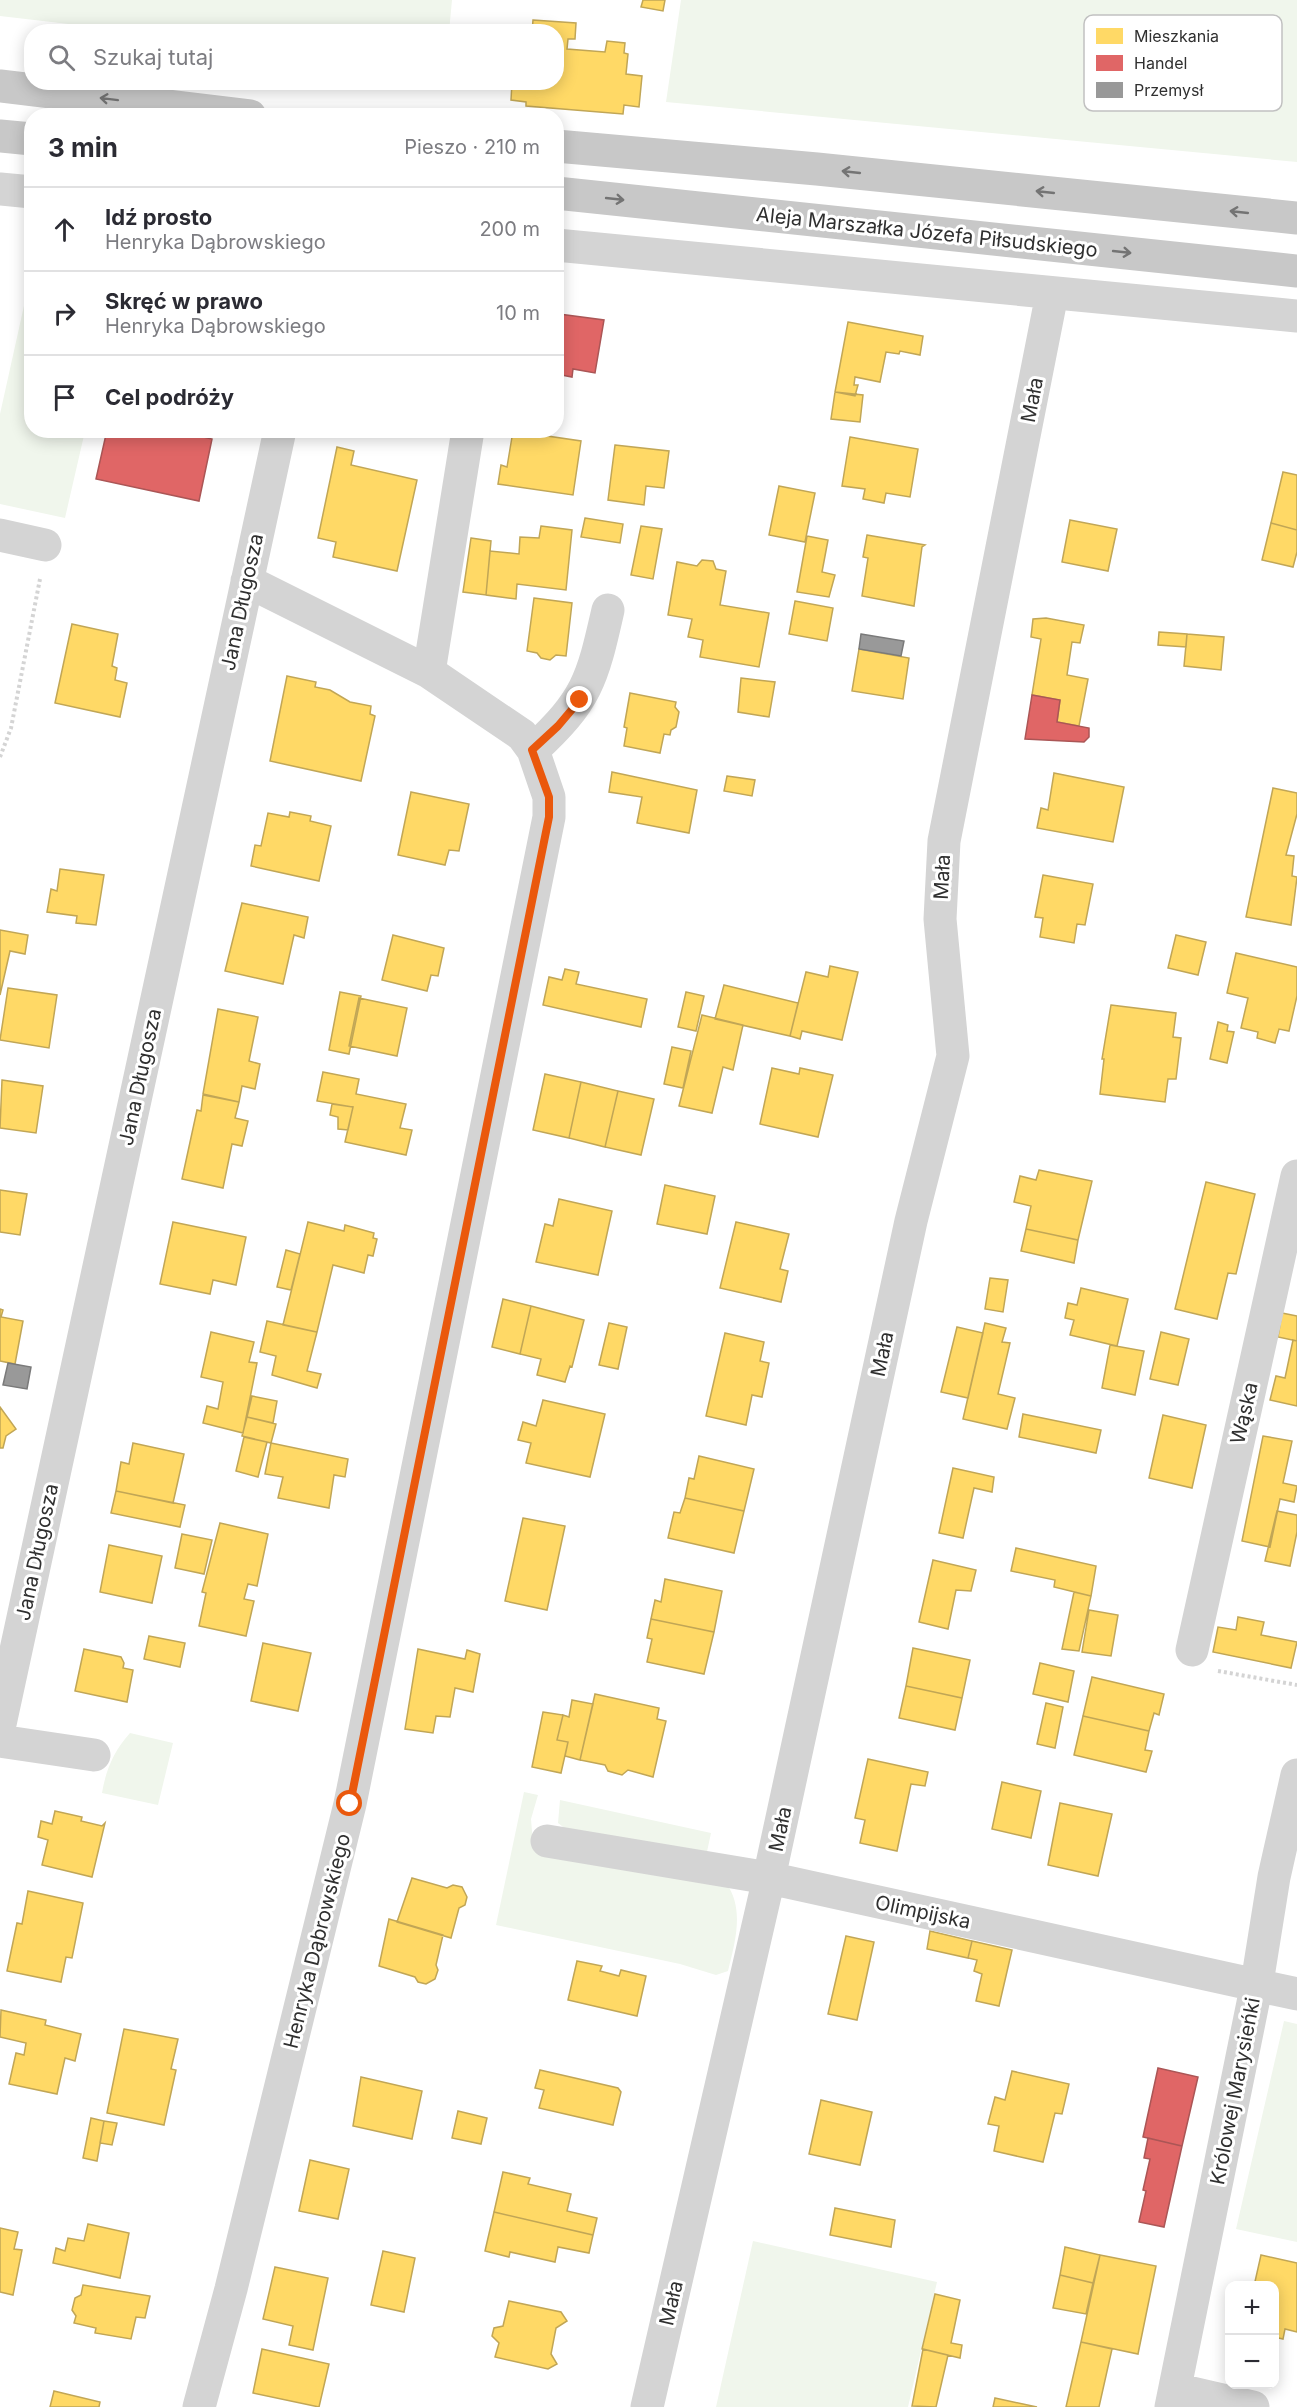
<!DOCTYPE html>
<html lang="pl">
<meta charset="utf-8">
<style>
:root{--surface:#fff;--page:#f2f2f3;--text:#2b2b33;--muted:#7c7c81;--line:#e1e1e2}
body{margin:0;font-family:Inter,sans-serif;background:var(--page);color:var(--text)}
.controls{position:absolute;right:18px;bottom:18px;display:grid;overflow:hidden;border-radius:12px;box-shadow:0 3px 15px #0003}
.controls button{width:54px;height:54px;display:grid;place-items:center;padding:0;border:0;border-bottom:2px solid var(--line);background:var(--surface);color:var(--text);font:30px sans-serif}
.stop{position:absolute;width:18px;height:18px;margin:-14px;border:4px solid #ea580c;border-radius:50%;background:#fff}
.stop.end{background:#ea580c;border-color:#fff;box-shadow:0 2px 6px #0008}
.list{margin:0;padding:0;list-style:none}
h2{display:flex;justify-content:space-between;align-items:center;height:78px;margin:0;padding:0 24px;font-size:26px}
h2 small{font-size:20px;font-weight:400;color:var(--muted)}
.list li{display:grid;grid-template-columns:39px 1fr auto;gap:18px;align-items:center;box-sizing:border-box;height:84px;padding:0 24px;border-top:2px solid var(--line)}
.list b{display:block;font-size:22px;white-space:nowrap}
.list p{margin:0;font-size:20px;white-space:nowrap;color:var(--muted)}
.list em{font-size:20px;font-style:normal;color:var(--muted)}
.icon{flex:none;width:33px;height:33px;fill:none;stroke:currentColor;stroke-width:2;stroke-linecap:round;stroke-linejoin:round}
.map{position:relative;flex:none;width:1297px;height:2407px;overflow:hidden}
.search{position:absolute;background:var(--surface);box-shadow:0 3px 15px #0003;left:24px;top:24px;width:540px;height:66px;display:flex;align-items:center;gap:15px;box-sizing:border-box;padding:0 21px;border-radius:24px;color:var(--muted);font-size:22px}
.panel{position:absolute;background:var(--surface);box-shadow:0 3px 15px #0003;left:24px;top:108px;width:540px;height:330px;border-radius:24px}
.map>svg:first-child{display:block}
.green{fill:#f0f6ec}
.homes{fill:#ffd966;stroke:#c1a656;stroke-width:1.5}
.shops{fill:#e06666;stroke:#ab5656;stroke-width:1.5}
.industry{fill:#999;stroke:#7a7a7a;stroke-width:1.5}
.lines{fill:none;stroke-linecap:round;stroke-linejoin:round}
.path{stroke:#d4d4d4;stroke-width:4;stroke-dasharray:3 3;stroke-linecap:butt}
.minor{stroke:#d4d4d4;stroke-width:33}
.major{stroke:#c8c8c8;stroke-width:33}
.oneway{stroke:#747474}
.route{stroke:#ea580c;stroke-width:8}
.labels{text-anchor:middle;stroke-width:6;stroke-linejoin:round;paint-order:stroke}
.street-label{font-size:20px;fill:#303030;stroke:#fff}
.key{fill:#fff;stroke:#c1c1c1;stroke-width:1.5}
.key-label{font-size:16px;fill:#303030}
</style>
<div class="map">
<svg width="1297" height="2407" viewBox="0 0 1297 2407">
<rect width="100%" height="100%" fill="#fff"/>
<path class="green" d="M0,0h452l-3,32h-312l-137,-16z
M681,0h616v162l-631,-60z
M31,274l1,156 53,1 -20,87 -65,-14v-90z
M130,1733l43,10 -15,62 -56,-12c4,-24 12,-42 28,-60z
M524,1792l14,3 -7,24 2,25 193,39c19,26 9,59 2,88l-12,4 -36,-11 -184,-39z
M560,1800l151,33 -6,28 -138,-31 -9,-7z
M1284,2021l13,3v218l-61,-13z
M753,2241l184,41 -29,125h-192z"/>
<path class="homes" d="M643,0h22l-2,11 -22,-4z
M533,20l43,3 -1,16h-7l-1,10 38,3 2,-11 18,2 -1,10 4,1 -2,20 16,2 -3,31 -15,-2 -1,9 -97,-8v-4l-15,-2 1,-18h44v-50h-24z
M848,322l75,14 -3,19 -20,-4 -1,3 -13,-2 -6,30 -25,-5 -1,8h4l-3,11 -20,-4z
M835,392l28,3 -3,27 -29,-3z
M513,431l68,10 -8,54 -75,-11 3,-19 6,2z
M850,437l68,12 -8,48 -24,-4 -2,10 -21,-4 2,-10 -23,-3z
M615,445l54,6 -5,37 -18,-2 -2,19 -36,-5z
M337,447l17,4 -3,14 66,15 -20,91 -64,-14 3,-15 -18,-4z
M1283,472l14,3v55l-26,-7z
M779,486l36,7 -10,49 -36,-7z
M585,518l38,6 -3,19 -39,-6z
M1070,520l47,9 -9,42 -46,-9z
M1271,523l26,7v22l-4,15 -31,-7z
M541,526l31,4 -6,60 -49,-6 -1,15 -30,-4 4,-44 29,3 1,-17 19,1z
M641,526l21,3 -9,50 -22,-4z
M867,535l58,10 -3,2 -8,59 -52,-10 6,-38 -5,-1z
M807,536l21,4 -6,32 13,3 -6,22 -32,-5z
M471,538l20,3 -5,54 -23,-3z
M702,560l11,1 3,8 10,2 -6,34 49,8 -10,54 -59,-10 3,-17 -15,-3 4,-18 -24,-4 9,-53 20,4z
M534,598l38,5 -6,53 -10,-1 -6,5 -9,-2 -4,-5 -10,-2z
M795,601l38,7 -6,33 -38,-7z
M1046,618l38,7 -4,18 -8,-1 -5,33 21,4 -9,47 -22,-4 3,-22 -28,-5 9,-56 -10,-2 2,-18z
M72,624l46,10 -6,32 5,2 -2,12 12,3 -7,34 -65,-14z
M1159,632l28,2 -1,13 -28,-2z
M1187,634l37,3 -3,33 -37,-4z
M859,649l50,9 -6,41 -51,-8z
M287,676l29,6 -1,5 15,3 20,12 21,4 -1,8 5,2 -14,65 -91,-20z
M741,678l34,4 -6,35 -31,-5z
M630,693l46,9 -1,5 4,5 -3,15 -5,3 -1,5 -6,-1 -4,19 -36,-7 3,-18 -3,-1z
M612,772l85,18 -8,43 -52,-10 5,-26 -33,-5z
M1054,773l70,14 -11,55 -76,-14 4,-20 7,2z
M727,776l28,4 -3,16 -28,-5z
M1273,788l24,5v21l-11,41 8,1 -2,20 5,1 -6,48 -45,-8z
M411,792l58,12 -10,47 -10,-1 -4,15 -47,-10z
M290,812l21,4 -1,5 21,5 -12,55 -68,-15 4,-21 6,1 7,-33 21,4z
M60,869l44,6 -8,50 -20,-2 1,-7 -30,-4 4,-23 6,2z
M1043,875l50,9 -8,41 -8,-1 -3,19 -34,-6 3,-19 -8,-1z
M242,903l66,14 -4,21 -10,-3 -11,49 -58,-13z
M0,930l28,5 -3,19 -15,-3 -10,44z
M393,935l51,13 -6,28 -7,-1 -4,16 -45,-11z
M1176,935l30,7 -8,33 -30,-7z
M1236,953l61,14v29l-8,35 -10,-2 -4,14 -18,-5 1,-6 -17,-4 7,-30 -21,-5z
M830,966l28,6 -16,68 -40,-9 -2,8 -10,-3 16,-64 22,5z
M565,969l14,3 -3,12 71,15 -6,28 -98,-22 6,-28 13,3z
M724,985l74,18 -8,33 -75,-17z
M8,988l49,7 -8,53 -49,-8z
M340,992l21,4 -12,58 -20,-4z
M686,992l18,4 -8,35 -18,-4z
M359,998l48,10 -10,48 -48,-10z
M1111,1005l65,8 -3,24 8,1 -5,41h-8l-3,23 -65,-8 4,-35h-2z
M218,1009l40,8 -9,44 11,3 -5,25 -13,-3 -3,16 -36,-8z
M702,1015l41,10 -10,45 -10,-3 -11,46 -33,-7z
M1218,1022l10,3 -1,6 7,1 -7,31 -17,-4z
M672,1047l19,4 -8,37 -19,-4z
M772,1068l27,6 1,-6 33,7 -15,62 -58,-13z
M323,1072l36,7 -3,15 50,10 -6,24 12,2 -6,25 -61,-13 8,-35 -36,-6z
M545,1074l36,8 -12,56 -36,-8z
M2,1080l41,6 -7,47 -36,-5z
M581,1082l37,9 -13,56 -36,-9z
M618,1091l36,8 -13,56 -36,-8z
M203,1095l36,7 -4,16 13,3 -6,25 -10,-2 -9,44 -41,-9 15,-69 4,1z
M332,1104l21,3 -5,23 -10,-1v-12l-8,-2z
M1039,1170l53,11 -14,59 -52,-11 5,-23 -17,-4 6,-26 16,4z
M1206,1182l49,12 -19,80 -8,-1 -11,46 -42,-10z
M665,1185l50,11 -8,38 -50,-10z
M0,1190l27,4 -7,41 -20,-3z
M559,1199l53,12 -14,64 -62,-13 9,-38 8,2z
M173,1222l73,15 -10,48 -23,-5 -3,14 -50,-10z
M308,1222l36,9 1,-6 29,8 -1,5 4,1 -4,17 -5,-1 -4,18 -31,-8 -16,67 -34,-7z
M736,1222l53,12 -9,35 8,2 -7,31 -61,-14z
M1026,1229l52,11 -4,23 -53,-12z
M286,1250l14,4 -9,36 -14,-3z
M990,1278l18,2 -5,32 -18,-3z
M1081,1288l47,11 -11,47 -47,-11 4,-15 -9,-2 3,-15 9,2z
M503,1299l28,7 -11,48 -28,-7z
M531,1306l53,14 -12,47 -2,-1 -5,16 -28,-7 4,-16 -21,-5z
M0,1309l3,1 -2,7 22,4 -8,43 -15,-3z
M1282,1313l15,3v25l-19,-4z
M267,1321l50,11 -10,39 14,3 -4,14 -45,-13 4,-19 -16,-4z
M609,1323l18,4 -9,42 -19,-4z
M985,1323l21,5 -4,14 8,1 -12,51 17,4 -8,31 -44,-10z
M957,1327l26,6 -15,65 -27,-6z
M211,1332l43,10 -5,20 8,1 -14,70 -40,-10 4,-17 11,3 5,-27 -22,-5z
M1161,1332l28,7 -11,46 -28,-6z
M725,1333l39,9 -4,19 9,2 -7,34 -10,-2 -6,30 -40,-9z
M1293,1340l4,1v65l-27,-6 6,-24 9,2z
M1110,1345l34,6 -9,44 -33,-7z
M252,1396l25,5 -4,22 -26,-6z
M543,1400l62,14 -15,63 -64,-14 5,-20 -13,-3 5,-18 13,4z
M0,1407l16,22 -10,7 -3,12h-3z
M1023,1414l78,16 -5,23 -77,-16z
M1163,1415l43,10 -14,63 -43,-10z
M247,1417l29,7 -5,19 -29,-7z
M1263,1436l29,5 -9,42 14,3 -3,16 -14,-3 -10,48 -28,-6z
M244,1437l23,5 -9,35 -22,-6z
M133,1443l51,11 -11,49 -57,-12 5,-29 8,2z
M271,1443l77,16 -3,18 -11,-2 -5,33 -51,-10 5,-21 -18,-3z
M699,1456l55,13 -10,42 -59,-13 4,-20 5,1z
M953,1468l41,9 -2,15 -18,-4 -11,50 -24,-5z
M116,1491l69,14 -5,22 -69,-14z
M685,1498l59,13 -10,42 -66,-15 6,-26 6,1z
M1277,1511l20,4v17l-7,34 -25,-5z
M523,1518l42,8 -18,84 -42,-9z
M220,1523l48,11 -11,52 -9,-2 -4,15 10,2 -8,35 -47,-10 7,-33 -4,-1z
M182,1534l30,6 -8,34 -29,-6z
M109,1545l53,11 -10,47 -52,-11z
M1016,1548l80,18 -5,30 -37,-9 1,-7 -44,-9z
M933,1560l43,10 -5,21 -15,-1 -8,39 -29,-7z
M665,1579l57,12 -8,41 -63,-13 4,-19 6,2z
M1074,1592l17,4 -12,55 -17,-2z
M1089,1610l29,5 -7,41 -29,-4z
M1238,1617l26,5 -3,13 36,7 -6,26 -78,-16 5,-25 18,3z
M651,1619l63,13 -10,42 -57,-12 5,-23 -5,-1z
M149,1636l36,7 -5,24 -36,-8z
M263,1643l48,10 -13,58 -47,-10z
M913,1648l57,12 -8,38 -56,-12z
M84,1649l37,8 3,6 -1,5 10,2 -6,32 -52,-11z
M418,1649l47,10 2,-9 13,4 -7,38 -18,-4 -5,29 -14,-1 -3,17 -28,-4z
M1040,1663l34,8 -6,31 -35,-8z
M1092,1677l72,17 -5,21 -5,-2 -5,18 -66,-15z
M906,1686l56,12 -7,32 -56,-12z
M595,1694l64,14 -2,11 9,2 -13,56 -25,-7 -6,5 -14,-4 -3,-6 -25,-5z
M572,1700l21,4 -13,56 -15,-4 3,-14 -11,-2 6,-25 6,2z
M1046,1703l17,4 -8,41 -18,-4z
M543,1712l20,3 -6,25 11,2 -7,31 -29,-6z
M1083,1716l66,15 -4,19 7,1 -6,21 -72,-17z
M868,1759l60,13 -3,14 -14,-2 -14,67 -37,-8 5,-23 -10,-2z
M1002,1782l39,9 -10,47 -39,-9z
M1060,1803l52,11 -14,62 -50,-11z
M55,1811l27,6 -1,4 21,5 3,-3 -13,54 -50,-12 6,-25 -10,-3 3,-16 11,3z
M412,1878l35,10 6,-3 9,2 5,10 -2,8 -6,3 -8,30 -54,-16z
M28,1891l55,12 -11,55 -6,-1 -5,25 -54,-11 10,-48 5,1z
M389,1919l54,16 -7,30 2,5 -3,9 -9,5 -8,-2 -3,-5 -36,-11z
M930,1931l42,10 -4,17 -41,-9z
M846,1936l28,6 -17,78 -29,-6z
M972,1941l40,9 -13,56 -23,-5 6,-27 -8,-3 3,-11 -9,-2z
M577,1961l25,5 -2,5 19,5 2,-6 25,6 -9,40 -69,-16z
M1,2010l45,10 -1,5 36,9 -6,27 -10,-3 -8,36 -48,-10 7,-31 8,2 2,-12 -26,-6z
M124,2029l54,10 -7,30 5,1 -12,55 -57,-12z
M540,2070l78,18 3,4 -8,33 -74,-17 5,-18 -9,-2z
M1012,2071l57,13 -7,30 -7,-1 -12,49 -49,-11 5,-25 -11,-2 7,-27 10,3z
M361,2077l61,14 -10,48 -59,-13z
M821,2100l51,12 -12,53 -51,-11z
M458,2111l29,7 -6,26 -29,-6z
M91,2118l13,3 -7,40 -14,-3z
M104,2121l13,2 -5,22 -12,-2z
M310,2160l39,9 -11,50 -39,-8z
M503,2172l27,6 -2,6 43,10 -4,17 30,7 -4,17 -99,-23z
M835,2208l60,12 -4,27 -61,-12z
M494,2212l99,23 -4,18 -31,-6 -3,15 -45,-10 -1,5 -24,-6z
M88,2224l41,9 -9,45 -67,-15 3,-15 9,3 3,-13 16,3z
M0,2228l18,4 -4,17 8,1 -9,45 -13,-3z
M1065,2247l35,8 -7,28 -33,-8z
M383,2251l32,7 -11,54 -33,-7z
M1100,2255l56,11 -18,88 -57,-12z
M1261,2255l36,8v69l-12,-3 -2,10 -9,-2v-51h-20z
M275,2267l53,11 -15,72 -24,-5 4,-19 -30,-7z
M1060,2275l33,8 -7,31 -33,-6z
M83,2285l67,11 -5,22 -9,-1 -5,22 -36,-6 1,-5 -22,-5 2,-7 -4,-6 3,-12 6,-3z
M935,2294l25,6 -9,43 11,2 -2,13 -38,-9z
M509,2301l52,11 6,9 -11,7 -5,26 6,10 -9,5 -53,-12 4,-14 -7,-7 2,-8 9,-2z
M1081,2342l31,7 -13,58h-33z
M262,2349l67,15 -10,43 -66,-14z
M923,2349l25,6 -12,52 -24,-1z
M54,2391l46,11 -1,5h-49z
M995,2398l42,9h-44z"/>
<path class="shops" d="M559,314l45,6 -9,53 -22,-4 -1,8 -16,-3z
M107,430h66l39,9 -13,62 -103,-22z
M1032,695l28,5 -3,22 32,6v9l-5,5 -59,-3z
M1158,2068l40,9 -16,69 -39,-9z
M1148,2138l34,8 -18,81 -25,-5 7,-31 -3,-1 7,-31 -6,-1z"/>
<path class="industry" d="M861,634l43,7 -3,15 -42,-7z
M8,1363l23,4 -4,22 -24,-4z"/>
<g class="lines">
<path class="path" d="M0,757l11,-29 29,-149
M1218,1671l79,14"/>
<path class="minor" d="M0,189l32,3
M556,245l741,71
M0,535l45,10
M429,672l39,-242
M533,750c54,-50 59,-69 75,-140
M1192,1650l105,-474
M0,1724l280,-1294
M0,1741l94,14
M547,1841l222,37 528,116
M1175,2389l78,18
M199,2407l32,-118 119,-485 199,-987v-20l-16,-47 -11,-15 -93,-63 -182,-91
M647,2407l122,-529 142,-657 42,-165 -13,-137 4,-78 108,-547
M1171,2407l86,-424 17,-106 23,-102"/>
<path class="major" d="M0,86l250,30
M0,136l32,3
M556,146l261,23 480,49
M556,193l741,78"/>
</g>
<defs><path id="oneway-shaft" d="M-6 0H5M1.5-3L5.5 0L1.5 3" fill="none" stroke-width="1.6" stroke-linecap="round" stroke-linejoin="round" transform="scale(1.5)"/></defs>
<g class="oneway">
<use href="#oneway-shaft" transform="translate(109 99) rotate(-173)"/>
<use href="#oneway-shaft" transform="translate(851 172) rotate(-174)"/>
<use href="#oneway-shaft" transform="translate(1045 192) rotate(-174)"/>
<use href="#oneway-shaft" transform="translate(615 199) rotate(6)"/>
<use href="#oneway-shaft" transform="translate(1239 212) rotate(-174)"/>
<use href="#oneway-shaft" transform="translate(1122 252) rotate(6)"/>
</g>
<g class="lines">
<path class="route" d="M350,1804l199,-987v-20l-17,-47 26,-24 22,-26"/>
</g>
<g class="labels">
<g class="street-label">
<text transform="translate(927 232) rotate(6)" y="7">Aleja Marszałka Józefa Piłsudskiego</text>
<text transform="translate(1032 400) rotate(-79)" y="7">Mała</text>
<text transform="translate(242 602) rotate(-78)" y="7">Jana Długosza</text>
<text transform="translate(942 877) rotate(-87)" y="7">Mała</text>
<text transform="translate(140 1077) rotate(-78)" y="7">Jana Długosza</text>
<text transform="translate(882 1354) rotate(-78)" y="7">Mała</text>
<text transform="translate(1244 1413) rotate(-77)" y="7">Wąska</text>
<text transform="translate(37 1552) rotate(-78)" y="7">Jana Długosza</text>
<text transform="translate(780 1829) rotate(-78)" y="7">Mała</text>
<text transform="translate(923 1912) rotate(12)" y="7">Olimpijska</text>
<text transform="translate(317 1941) rotate(-76)" y="7">Henryka Dąbrowskiego</text>
<text transform="translate(1235 2091) rotate(-79)" y="7">Królowej Marysieńki</text>
<text transform="translate(671 2303) rotate(-77)" y="7">Mała</text>
</g>
</g>
<rect x="1084" y="15" width="198" height="96" rx="9" class="key"/>
<rect x="1096" y="28" width="27" height="16" fill="#ffd966"/>
<rect x="1096" y="55" width="27" height="16" fill="#e06666"/>
<rect x="1096" y="82" width="27" height="16" fill="#999"/>
<g class="key-label">
<text x="1134" y="42">Mieszkania</text>
<text x="1134" y="69">Handel</text>
<text x="1134" y="96">Przemysł</text>
</g>
</svg>
<div class="controls">
<button>+</button>
<button>−</button>
</div>
<div class="stop" style="left:350px;top:1804px"></div>
<div class="stop end" style="left:580px;top:700px"></div>
<div class="search"><svg class="icon" aria-label="search" viewBox="0 0 24 24"><circle cx="10" cy="10" r="6"/><path d="M15 15l6 6"/></svg>Szukaj tutaj</div>
<section class="panel">
<h2>3 min<small>Pieszo · 210 m</small></h2>
<ul class="list">
<li><svg class="icon" aria-label="ahead" viewBox="0 0 24 24"><path d="M12 20V5M6 11l6-6 6 6"/></svg><div><b>Idź prosto</b><p>Henryka Dąbrowskiego</p></div><em>200 m</em></li>
<li><svg class="icon" aria-label="right" viewBox="0 0 24 24"><path d="M7 20v-9h11M14 6l5 5-5 5"/></svg><div><b>Skręć w prawo</b><p>Henryka Dąbrowskiego</p></div><em>10 m</em></li>
<li><svg class="icon" aria-label="arrive" viewBox="0 0 24 24"><path d="M6 21V4h12l-3 4 3 4H6"/></svg><div><b>Cel podróży</b></div></li>
</ul>
</section>
</div>
